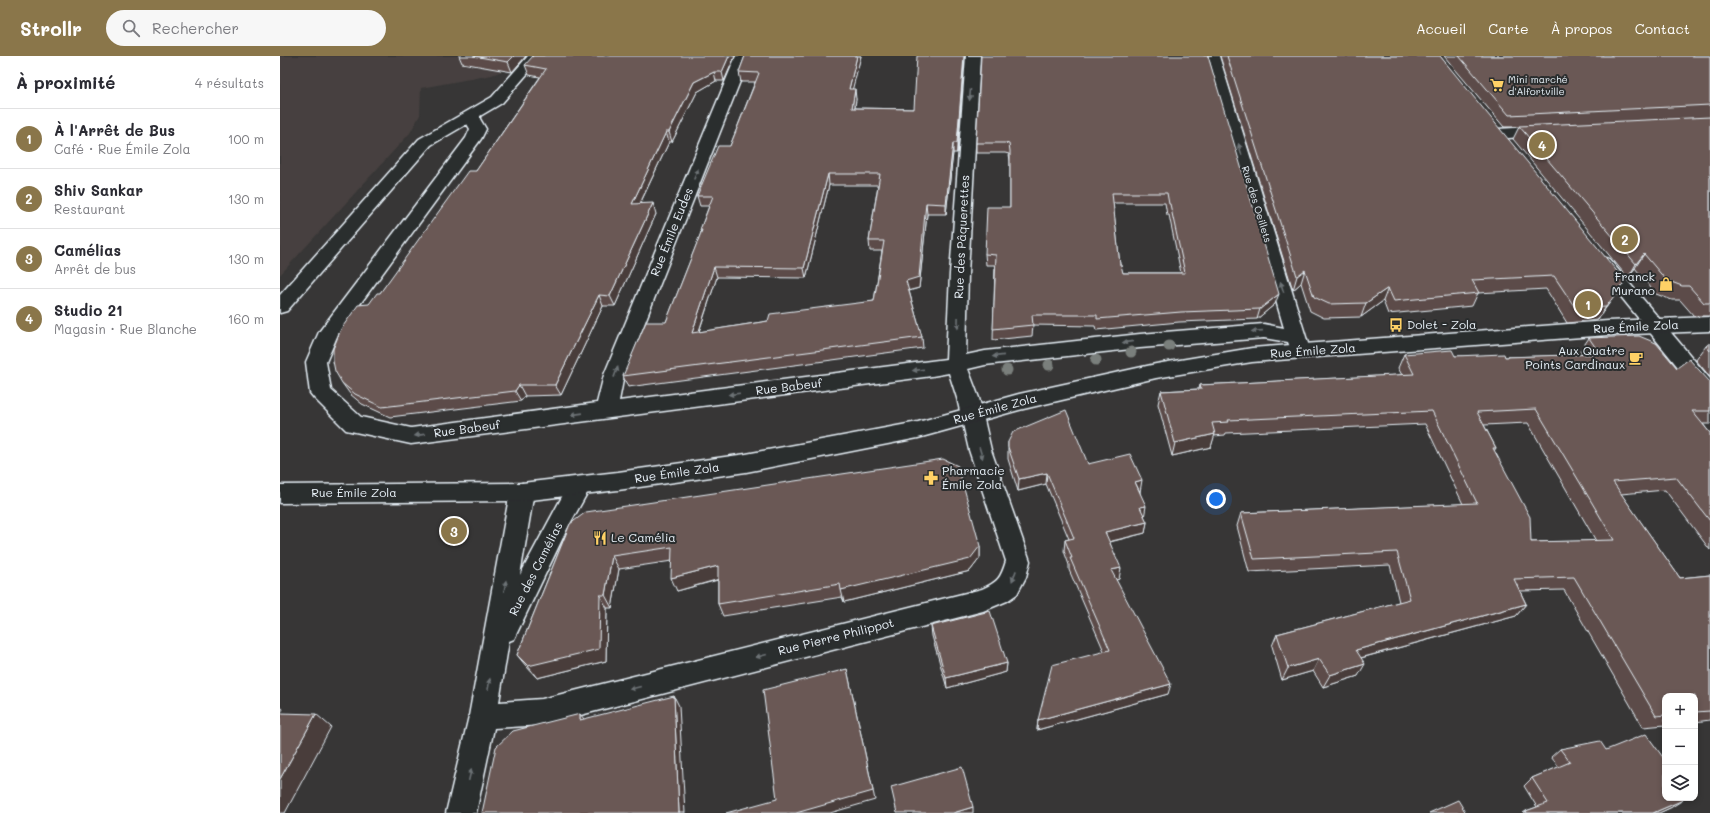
<!DOCTYPE html>
<html lang="fr">
<meta charset="utf-8">
<style>
:root{--surface:#fff;--page:#f7f7f7;--text:#2b2b33;--muted:#7c7c81;--line:#e1e1e2;--accent:#8a764a}
body{margin:0;font-family:Mali,sans-serif;background:var(--page);color:var(--text)}
.controls{position:absolute;right:12px;bottom:12px;display:grid;overflow:hidden;border-radius:8px;box-shadow:0 2px 6px #0003}
.controls button{width:36px;height:36px;display:grid;place-items:center;padding:0;border:0;border-bottom:1px solid var(--line);background:var(--surface);color:var(--text);font:20px sans-serif}
.you{position:absolute;left:936px;top:443px;width:14px;height:14px;margin:-10px;border:3px solid #fff;border-radius:50%;background:#1a73e8;box-shadow:0 0 0 6px #1a73e833}
.badge{display:grid;place-items:center;width:26px;height:26px;border-radius:50%;background:var(--accent);color:#fff;font-size:13px;font-weight:700}
.pin{position:absolute;translate:-50% -50%;border:2px solid #fff;box-shadow:0 1px 4px #0006}
.list{margin:0;padding:0;list-style:none}
h2{display:flex;justify-content:space-between;align-items:center;height:52px;margin:0;padding:0 16px;font-size:17px}
h2 small{font-size:13px;font-weight:400;color:var(--muted)}
.list li{display:grid;grid-template-columns:26px 1fr auto;gap:12px;align-items:center;box-sizing:border-box;height:60px;padding:0 16px;border-top:1px solid var(--line)}
.list b{display:block;font-size:15px;white-space:nowrap}
.list p{margin:0;font-size:13px;white-space:nowrap;color:var(--muted)}
.list em{font-size:13px;font-style:normal;color:var(--muted)}
.icon{flex:none;width:22px;height:22px;fill:none;stroke:currentColor;stroke-width:2;stroke-linecap:round;stroke-linejoin:round}
.map{position:relative;flex:none;width:1430px;height:757px;overflow:hidden}
header{display:flex;align-items:center;gap:24px;box-sizing:border-box;height:56px;padding:0 20px;background:var(--accent);color:#fff}
header strong{font-size:19px}
nav{display:flex;gap:22px;margin-inline-start:auto;font-size:14px}
.search{width:280px;height:36px;background:var(--page);display:flex;align-items:center;gap:10px;box-sizing:border-box;padding:0 14px;border-radius:22px;color:var(--muted);font-size:15px}
main{display:flex}
aside{flex:1;background:var(--surface)}
.map>svg:first-child{display:block}
.built{fill:#46403f}
.lines{fill:none;stroke-linecap:round;stroke-linejoin:round}
.minor-casing{stroke:#e8f1f8;stroke-width:3}
.major-casing{stroke:#e8f1f8;stroke-width:3}
.minor{fill:#2a2d2e;fill-rule:evenodd}
.major{fill:#2a2d2e;fill-rule:evenodd}
.tree{fill:#7a7f7b}
.wall{fill:#5b4c48;stroke:#e8f1f8;fill-rule:evenodd}
.shaded-wall{fill:#4a3e3b;stroke:#e8f1f8}
.building{fill:#6a5854;stroke:#e8f1f8;fill-rule:evenodd}
.oneway{fill:#6c7275}
.labels{text-anchor:middle;stroke-width:4;stroke-linejoin:round;paint-order:stroke}
.far-poi-label{font-size:10px;fill:#e8f1f8;stroke:#2a2d2e;text-anchor:start}
.far-street-label{font-size:10px;fill:#e8f1f8;stroke:#2a2d2e}
.street-label{font-size:12px;fill:#e8f1f8;stroke:#2a2d2e}
.poi-label{font-size:12px;fill:#e8f1f8;stroke:#2a2d2e;text-anchor:start}
</style>
<header>
<strong>Strollr</strong>
<div class="search"><svg class="icon" aria-label="search" viewBox="0 0 24 24"><circle cx="10" cy="10" r="6"/><path d="M15 15l6 6"/></svg>Rechercher</div>
<nav><a>Accueil</a><a>Carte</a><a>À propos</a><a>Contact</a></nav>
</header>
<main>
<aside>
<h2>À proximité<small>4 résultats</small></h2>
<ul class="list">
<li><span class="badge">1</span><div><b>À l'Arrêt de Bus</b><p>Café · Rue Émile Zola</p></div><em>100 m</em></li>
<li><span class="badge">2</span><div><b>Shiv Sankar</b><p>Restaurant</p></div><em>130 m</em></li>
<li><span class="badge">3</span><div><b>Camélias</b><p>Arrêt de bus</p></div><em>130 m</em></li>
<li><span class="badge">4</span><div><b>Studio 21</b><p>Magasin · Rue Blanche</p></div><em>160 m</em></li>
</ul>
</aside>
<div class="map">
<svg width="1430" height="757" viewBox="0 0 1430 757">
<rect width="100%" height="100%" fill="#373636"/>
<filter id="ink" filterUnits="userSpaceOnUse"><feTurbulence type="fractalNoise" baseFrequency=".025" numOctaves="2"/><feDisplacementMap in="SourceGraphic" scale="8" xChannelSelector="R" yChannelSelector="G"/><feConvolveMatrix kernelMatrix="1 2 1 2 8 2 1 2 1" color-interpolation-filters="sRGB"/></filter>
<g filter="url(#ink)">
<path class="built" d="M0,0h247l-12,10 -23,9 -71,13 -1,27 -10,18 -130,142z"/>
<g class="lines">
<defs>
<path id="minor" d="M248,0h15l-41,47 -22,13v3l6,10 -5,10 -143,195 -12,28 5,28 30,27 50,11 186,-25 7,-28 132,-319h14l-126,319 -5,26 327,-42 4,-85 16,-218h14l-12,218 -2,81 19,-4 155,-17 124,-10 20,4 -79,-272h14l91,294 -3,5 -7,2 -7,-2 -5,-13 -24,-4 -124,10 -155,17 -17,4 11,29 12,52 39,111 -4,16 -9,17 -10,7 -24,10 -441,114 -48,3 -18,85h-30l23,-97 41,-224 4,-6 8,-3 8,3 4,6 -14,83 51,-95 8,-3 8,3 4,6 -24,43 -53,110 -5,2 -10,61 43,-3 440,-110c16,-7 19,-11 24,-28l-37,-111 -12,-52 -8,-25 -17,3 -521,68 -65,-14 -32,-32 -4,-5 -4,-31 13,-30 147,-194 4,-9 -3,-5 -36,21 -144,166 -7,2v-18l139,-156 73,-42z
M1267,70l5,2 3,3 -3,3 -54,5 -6,-2 -2,-3 2,-3 6,-2z
M1323,201l6,2 101,120v22l-7,-3 -106,-131 -3,-4 3,-4z"/>
<path id="major" d="M1430,261v14l-102,4 -356,27 -96,16 -137,32 -101,28 -172,34 -128,18 -96,11 -242,2v-18l242,-2 96,-11 128,-18 172,-32 101,-28 137,-30 96,-16 356,-27z"/>
</defs>
<use href="#minor" class="minor-casing"/>
<use href="#major" class="major-casing"/>
<use href="#minor" class="minor"/>
<use href="#major" class="major"/>
</g>
<g class="tree">
<circle cx="889" cy="290" r="5.5"/>
<circle cx="851" cy="296" r="5.5"/>
<circle cx="816" cy="304" r="5.5"/>
<circle cx="769" cy="309" r="5.5"/>
<circle cx="727" cy="314" r="5.5"/>
</g>
<path class="wall" d="M179,0h67l-14,16 -50,-9z
M455,0l-11,25h-8l-19,11 -25,50h-3l-29,62 16,10 -41,92h-12l-42,89 -36,1 -4,5 -131,16 -28,-13 -12,-10 -8,-11 27,-79 11,-11 96,-122 64,-94 -11,-2 -4,-10z
M465,0h116l-9,33 4,10 -1,9 59,1 50,-53 -7,97h-4l-7,61h-19l-8,74 -10,3 13,46 1,11 -295,39 -5,-11 43,-54 35,-89 -1,-3 9,-24h-9l-3,-10 33,-50 25,-64h-14l-2,-10zM549,129h49l-9,56 1,10h12l-8,50 -106,20 -69,11 18,-55 89,1z
M928,0l67,248 -18,15 -78,3 -83,8 -1,-4 -62,-1 -1,11 -39,4 2,-75h-9l-1,-11 25,-47v-46l-1,-7 -4,-1h-29v-10zM833,147h52l2,12h2l12,58h-58l-3,-8z
M940,0h220l176,238 -19,26 -30,3 -21,-34 -68,4 -6,13 -84,8 -5,-13 -22,16 -37,1 -14,-7 -9,-28 -8,7z
M1164,0h266v260h-16l-14,-16h-8l-16,-6 -21,-26 -7,10 -115,-139 6,-12h-15z
M1309,282l88,30 33,14v42h-7l7,9v117l-45,-60 -44,4 59,84 30,-3v145l-15,2v-26h-30v29l-22,2 -79,-137 -44,1 6,13 -10,12 -155,42 -3,18 -35,11 -10,-16 -31,9 -10,-34 5,-12 122,-32 -9,-37 -141,7 -12,-46 4,-13 222,-9 -38,-80 -199,9 -1,2 -11,1 -3,11 -39,9 -14,-52 3,-13 38,-2 1,-4 202,-10 -4,-7 6,-14 51,2 50,1 78,-2 -3,-4zM1248,367l68,118 -65,1 -37,-91 2,-3 -12,-23z
M1430,287v34l-14,-17 10,-14z
M728,386l80,22 52,28 4,24 3,6 -2,11 -35,9 9,37 -3,1 52,114 -131,36 1,-10 66,-69 -35,-81v-5l-5,-14 1,-11 4,-1 -23,-55 -28,7 -10,-32z
M290,468l410,22v12l-10,13 -126,31 -2,-5 -119,19 -5,-12v-24l-41,11 -5,-30 -53,8 -7,39h-5l-1,53 -69,17 -11,-12 -9,-11z
M651,570l76,37 -1,9 -59,16 -15,-52z
M1280,693l46,1 59,48 7,9 -13,6h-136l3,-2 11,-4 -13,-21 8,-8 27,-11 -8,-10z"/>
<path class="shaded-wall" d="M234,0h12l-14,16 -4,-10z
M449,0h6l-11,25 -2,-9z
M577,0h4l-11,43 -1,-10z
M684,0l-7,97v-10z
M434,16l2,9 -19,11 -25,50 -3,-10 25,-50z
M575,33l1,10 -3,19 -1,-10z
M386,76l3,10 -34,72 -3,-10z
M673,87v10l-7,61v-10z
M548,118l1,11 -23,93 -2,-10z
M373,147l3,11 -41,92 -5,-10z
M646,147l1,11 -8,74 -12,3 -1,-10z
M1364,198l-9,14 -7,10 8,-14z
M434,211l3,10 -22,66 -3,-10z
M1025,214l-4,13 -8,7 4,-14z
M1345,225l-9,13 -19,26 9,-13z
M1108,232l-5,13 -22,16 5,-14z
M999,238l-4,10 -18,15 3,-10z
M319,239l4,11 -42,89 -6,-10z
M239,329l6,11 -4,5 -6,-10z
M935,378l-4,13 -39,9 3,-13z
M767,417l-1,11 -28,7 1,-12z
M862,424l-2,12 -5,-10z
M866,450l-2,12 -4,-11z
M867,466l-2,11 -41,10 1,-11z
M700,490v12l-10,13 -126,31 -3,-12z
M332,500l7,13 -7,39 -7,-13z
M438,510l5,12 -46,13 -6,-13z
M841,512l-2,11 -10,3 2,-12z
M320,539l7,13 -1,53 -69,17 -9,-12z
M1246,548l-10,12 -167,45 7,-11z
M1039,603l-6,12 -31,9 6,-12z
M727,607l-1,9 -59,16 -1,-10z
M1085,608l-7,12 -35,11 7,-12z
M567,613l28,131 -45,13h-34z
M891,628l-3,10 -131,36 1,-10z
M394,640l5,10 6,107h-6z
M0,650l3,3 -3,5z
M36,658l15,13 -46,86h-5v-34z
M300,658l8,10 -8,-4z
M1403,744l-11,7 -13,6h-6z
M693,751v6h-20z"/>
<path class="building" d="M193,0h41l-6,6z
M253,0h196l-7,16h-8l-20,10 -25,50h-3l-34,72 21,-1 -43,93 -11,-1 -44,90h-36l-4,6 -133,16 -27,-13 -13,-11 -7,-12 -2,-10v-12l8,-20 17,-24 11,-1 8,-11h3l88,-122h8l70,-102 -21,-4z
M465,0h112l-8,33h6l-3,19 62,1 3,-53h47l-7,87h-4l-7,61 -20,-1 -7,74 -13,4 16,56 -299,39 23,-54h20l36,-92h-2l13,-34h-16l21,-50h12l29,-73 -20,-1zM548,118h52l-11,67h15l-10,60 -104,13 -2,7 -76,12 22,-66 90,1z
M701,0h227l71,238 -19,15 -79,3 -84,7v-4h-65l1,10 -40,4 3,-74 -11,-1 2,-47h23v-56l-1,-7 -4,-1h-29zM832,137h55l2,11h1l15,69h-62l-2,-8h-1z
M947,0h213l185,225 -19,26 -30,2 -22,-33 -82,4 7,13 -85,8 -6,-13 -22,15 -37,1 -15,-7 -9,-27 -8,6z
M1179,0h251v49l-201,10z
M1430,61v186h-6l-15,-17h-7l-16,-6 -22,-26 -8,10 -117,-138z
M1359,280l17,7 21,25 12,-9 21,23v29h-18l18,22v88l-34,-44 -63,5 67,96 30,-3v136l-15,1v-16h-30v19l-9,1 -82,-139 -60,2 12,25 -170,46 9,14 -35,11 -11,-16 -31,9 -11,-34 133,-35 -13,-47 -143,7 -13,-46 236,-10 -45,-92 -204,9 1,2 -17,1 3,11 -40,9 -14,-52 40,-2 -1,-4 214,-11 -10,-20 48,-4 3,6 49,-2 1,3 95,-3 -11,-16zM1256,353l46,77 32,54 -83,2 -1,-25 -37,-69h3l-19,-36z
M1430,287v8l-4,-5z
M786,354l22,54 42,-10 12,26 -7,2 11,24 -6,1 7,15 -42,10 16,36 -10,2 60,114 -133,36 14,-55 58,-15 -40,-92h2l-7,-18 9,-2 -27,-65 -28,6 -11,-32v-5l5,-10z
M663,403l15,7 22,80 -10,13 -129,31 -1,-6 -122,20v-38l-47,12 1,-31 -60,9 -7,39h-5l-1,54 -71,17 -11,-11 53,-131 16,-12z
M710,555l17,52 -61,15 -15,-52z
M567,613l26,122 -77,22h-70l51,-14 -14,-109z
M394,640l5,117h-197l14,-66 17,-16 67,-17v6z
M0,657l36,1 -36,65z
M1366,678l19,26v13h-1l1,1v24h17l1,2 -30,13h-126l-1,-2 22,-8 -16,-25 38,-16 -10,-13 40,-8 6,9z
M682,711l11,40 -20,6h-56l-6,-26z
M1178,744l8,13h-37z"/>
<defs><path id="oneway-solid" d="M-6-.8H1V-3.2L6.5 0L1 3.2V.8H-6Z"/></defs>
<g class="oneway">
<use href="#oneway-solid" transform="translate(690 39) rotate(95)"/>
<use href="#oneway-solid" transform="translate(960 93) rotate(-107)"/>
<use href="#oneway-solid" transform="translate(416 118) rotate(-68)"/>
<use href="#oneway-solid" transform="translate(1002 231) rotate(-107)"/>
<use href="#oneway-solid" transform="translate(678 267) rotate(91)"/>
<use href="#oneway-solid" transform="translate(977 275) rotate(176)"/>
<use href="#oneway-solid" transform="translate(848 286) rotate(174)"/>
<use href="#oneway-solid" transform="translate(718 300) rotate(174)"/>
<use href="#oneway-solid" transform="translate(638 314) rotate(173)"/>
<use href="#oneway-solid" transform="translate(336 316) rotate(-70)"/>
<use href="#oneway-solid" transform="translate(454 338) rotate(173)"/>
<use href="#oneway-solid" transform="translate(297 358) rotate(172)"/>
<use href="#oneway-solid" transform="translate(140 379) rotate(172)"/>
<use href="#oneway-solid" transform="translate(701 397) rotate(73)"/>
<use href="#oneway-solid" transform="translate(734 520) rotate(111)"/>
<use href="#oneway-solid" transform="translate(225 530) rotate(-80)"/>
<use href="#oneway-solid" transform="translate(481 600) rotate(166)"/>
<use href="#oneway-solid" transform="translate(209 628) rotate(-80)"/>
<use href="#oneway-solid" transform="translate(355 632) rotate(166)"/>
<use href="#oneway-solid" transform="translate(190 719) rotate(-77)"/>
</g>
</g>
<defs>
<symbol id="supermarket-bare" viewBox="-9 -9 18 18"><path d="M-6-5.5h2.5l.6 2H6L4.5 2H-2.5L-4.4-4H-6ZM-1.5 3.2a1.3 1.3 0 1 0 .1 0ZM3 3.2a1.3 1.3 0 1 0 .1 0Z" fill="#ffd166" stroke="#2a2d2e" stroke-width="2.5" paint-order="stroke"/></symbol>
<symbol id="shop-bare" viewBox="-9 -9 18 18"><path d="M-5-2.5h2.3a2.7 3.5 0 0 1 5.4 0H5L5.5 6h-11ZM-1.5-2.5h3a1.5 2.3 0 0 0-3 0Z" fill="#ffd166" stroke="#2a2d2e" stroke-width="2.5" paint-order="stroke"/></symbol>
<symbol id="bus-bare" viewBox="-9 -9 18 18"><path d="M-5-6H5V4H4V6H2V4H-2V6H-4V4H-5ZM-3.5-4V0h7V-4ZM-3.5 1.2v1.5H-2V1.2ZM2 1.2v1.5H3.5V1.2Z" fill="#ffd166" stroke="#2a2d2e" stroke-width="2.5" paint-order="stroke"/></symbol>
<symbol id="cafe-bare" viewBox="-9 -9 18 18"><path d="M-5.5-4.5H6V0H3Q3 3.5 0 3.5H-2.5Q-5.5 3.5-5.5 0ZM3-3.2v2h1.7v-2ZM-6 4.5H4V6H-6Z" fill="#ffd166" stroke="#2a2d2e" stroke-width="2.5" paint-order="stroke"/></symbol>
<symbol id="pharmacy-bare" viewBox="-9 -9 18 18"><path d="M-2-6h4v4h4v4h-4v4h-4v-4h-4v-4h4Z" fill="#ffd166" stroke="#2a2d2e" stroke-width="2.5" paint-order="stroke"/></symbol>
<symbol id="restaurant-bare" viewBox="-9 -9 18 18"><path d="M-5-6h1v4h1v-4h1v4h1v-4h1v5L-1.5 .5V6h-2V.5L-5-1ZM5-6V6H3V1.5H1.5Q1.5-4 5-6Z" fill="#ffd166" stroke="#2a2d2e" stroke-width="2.5" paint-order="stroke"/></symbol>
</defs>
<g fill-rule="evenodd">
<use href="#supermarket-bare" x="1207" y="19" width="20" height="20"/>
<use href="#shop-bare" x="1376" y="218" width="20" height="20"/>
<use href="#bus-bare" x="1106" y="259" width="20" height="20"/>
<use href="#cafe-bare" x="1346" y="292" width="20" height="20"/>
<use href="#pharmacy-bare" x="641" y="412" width="20" height="20"/>
<use href="#restaurant-bare" x="310" y="472" width="20" height="20"/>
</g>
<g class="labels">
<g class="far-poi-label">
<text x="1228" y="27">Mini marché<tspan x="1228" dy="12">d'Alfortville</tspan></text>
</g>
<g class="far-street-label">
<text transform="translate(977 148) rotate(73)" y="4">Rue des Oeillets</text>
</g>
<g class="street-label">
<text transform="translate(392 176) rotate(-68)" y="4">Rue Émile Eudes</text>
<text transform="translate(682 181) rotate(-87)" y="4">Rue des Pâquerettes</text>
<text transform="translate(1356 271) rotate(-3)" y="4">Rue Émile Zola</text>
<text transform="translate(1033 295) rotate(-4)" y="4">Rue Émile Zola</text>
<text transform="translate(509 331) rotate(-7)" y="4">Rue Babeuf</text>
<text transform="translate(715 353) rotate(-15)" y="4">Rue Émile Zola</text>
<text transform="translate(187 373) rotate(-8)" y="4">Rue Babeuf</text>
<text transform="translate(397 417) rotate(-8)" y="4">Rue Émile Zola</text>
<text x="74" y="441">Rue Émile Zola</text>
<text transform="translate(256 513) rotate(-63)" y="4">Rue des Camélias</text>
<text transform="translate(556 581) rotate(-14)" y="4">Rue Pierre Philippot</text>
</g>
<g class="poi-label">
<text x="1375" y="225" text-anchor="end">Franck<tspan x="1375" dy="14">Murano</tspan></text>
<text x="1127" y="273">Dolet - Zola</text>
<text x="1345" y="299" text-anchor="end">Aux Quatre<tspan x="1345" dy="14">Points Cardinaux</tspan></text>
<text x="662" y="419">Pharmacie<tspan x="662" dy="14">Émile Zola</tspan></text>
<text x="331" y="486">Le Camélia</text>
</g>
</g>
</svg>
<div class="controls">
<button>+</button>
<button>−</button>
<button><svg class="icon" aria-label="layers" viewBox="0 0 24 24"><path d="M12 4l9 5-9 5-9-5zM3 14l9 5 9-5"/></svg></button>
</div>
<div class="you"></div>
<div class="pin badge" style="left:1308px;top:248px">1</div>
<div class="pin badge" style="left:1345px;top:183px">2</div>
<div class="pin badge" style="left:174px;top:475px">3</div>
<div class="pin badge" style="left:1262px;top:89px">4</div>
</div>
</main>
